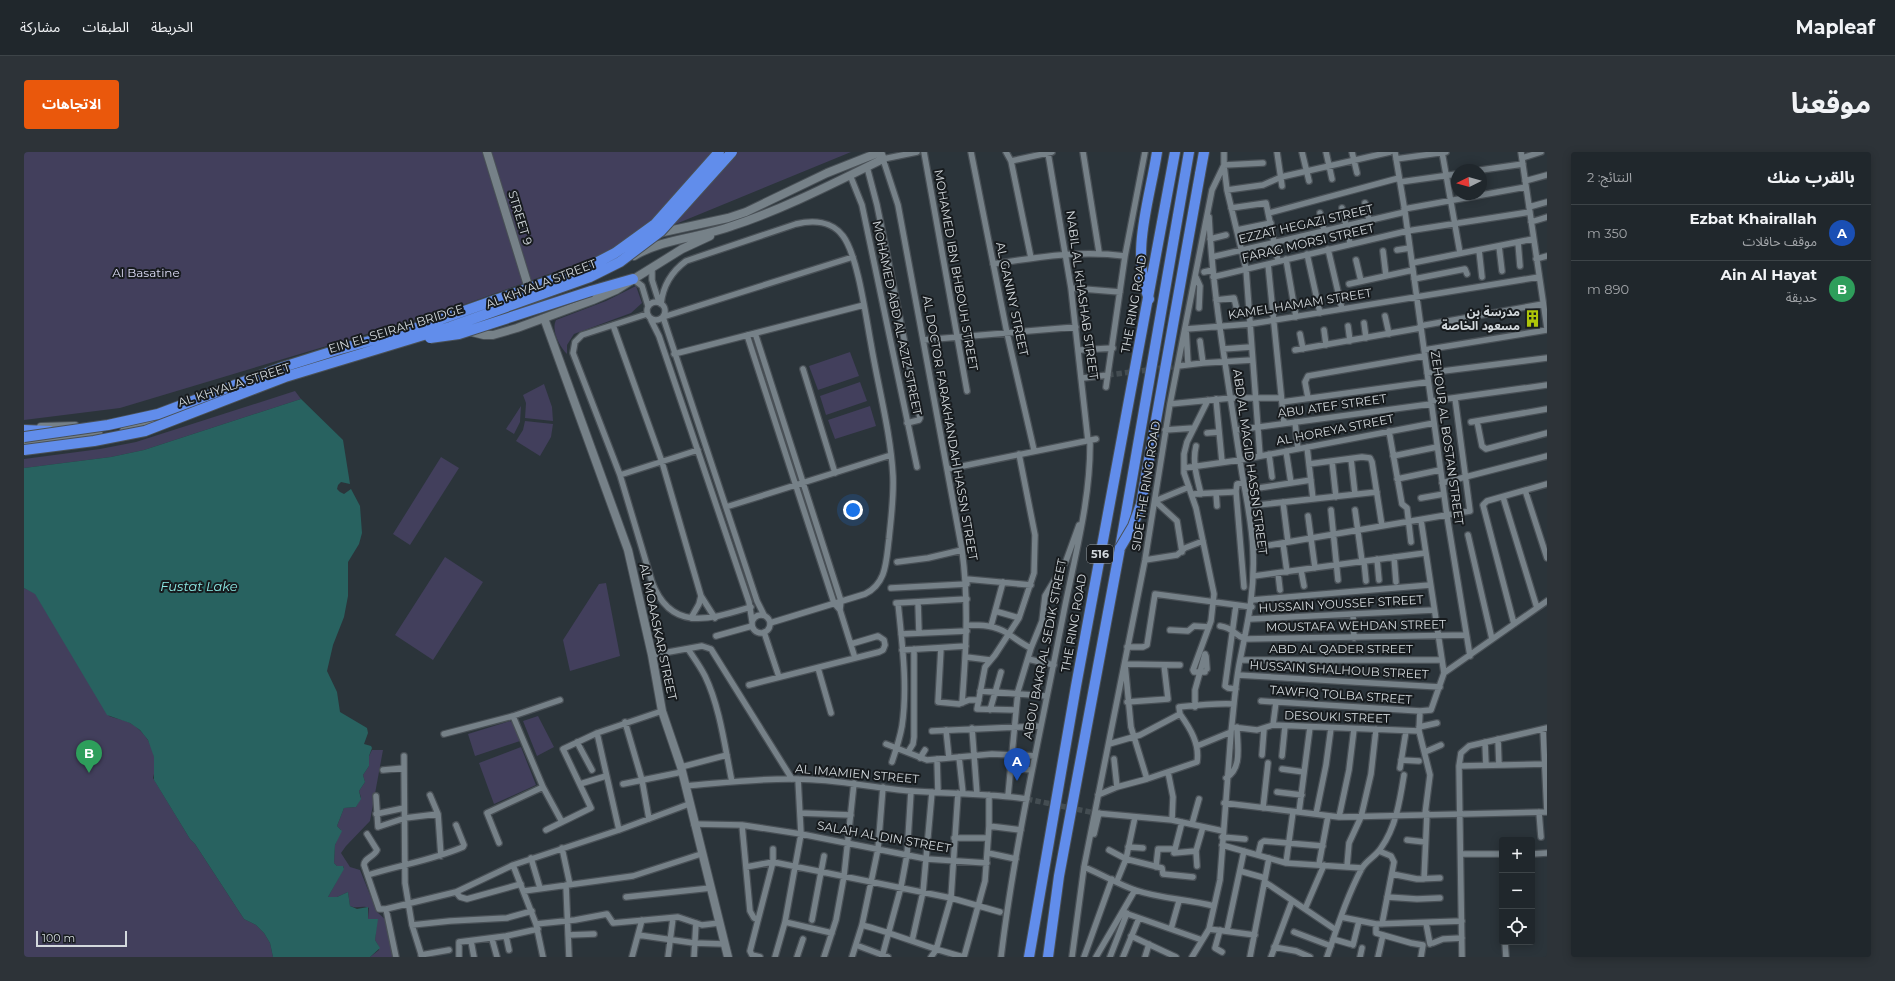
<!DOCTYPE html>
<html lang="ar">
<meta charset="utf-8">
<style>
:root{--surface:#20272c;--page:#2d3338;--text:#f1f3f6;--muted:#a2a5a9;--line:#3d4448;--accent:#ea580c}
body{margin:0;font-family:Montserrat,"Noto Sans Arabic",sans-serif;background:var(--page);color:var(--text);direction:rtl}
.controls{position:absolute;right:12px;bottom:12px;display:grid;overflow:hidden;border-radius:4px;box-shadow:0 2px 10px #0003}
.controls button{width:36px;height:36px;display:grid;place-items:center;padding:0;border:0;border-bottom:1px solid var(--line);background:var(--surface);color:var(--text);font:20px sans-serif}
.compass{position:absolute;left:1427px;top:12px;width:36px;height:36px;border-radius:50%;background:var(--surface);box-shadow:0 2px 10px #0003;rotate:265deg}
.scale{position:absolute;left:12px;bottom:10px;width:91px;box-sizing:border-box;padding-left:4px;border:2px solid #d3d9dd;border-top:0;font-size:11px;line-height:14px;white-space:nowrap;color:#d3d9dd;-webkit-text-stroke:3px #171b1e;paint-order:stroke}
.you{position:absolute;left:829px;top:358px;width:14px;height:14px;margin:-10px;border:3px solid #fff;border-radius:50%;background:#1a73e8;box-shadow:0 0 0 6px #1a73e833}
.badge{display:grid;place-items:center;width:26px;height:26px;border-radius:50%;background:var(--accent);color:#fff;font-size:13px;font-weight:700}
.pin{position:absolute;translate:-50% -33px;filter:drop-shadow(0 1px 2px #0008)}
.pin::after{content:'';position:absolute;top:21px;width:14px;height:12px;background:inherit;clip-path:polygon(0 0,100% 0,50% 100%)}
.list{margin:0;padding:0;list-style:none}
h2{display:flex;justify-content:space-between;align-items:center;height:52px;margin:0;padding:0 16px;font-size:17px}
h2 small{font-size:13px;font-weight:400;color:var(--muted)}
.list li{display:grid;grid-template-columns:26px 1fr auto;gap:12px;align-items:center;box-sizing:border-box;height:56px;padding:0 16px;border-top:1px solid var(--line)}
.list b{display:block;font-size:15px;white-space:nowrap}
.list p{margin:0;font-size:13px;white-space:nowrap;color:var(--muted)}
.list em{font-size:13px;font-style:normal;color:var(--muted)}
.icon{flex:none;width:22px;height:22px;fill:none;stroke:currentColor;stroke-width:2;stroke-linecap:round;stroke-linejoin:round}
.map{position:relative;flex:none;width:1523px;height:805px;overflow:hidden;direction:ltr;border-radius:4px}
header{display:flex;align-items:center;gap:24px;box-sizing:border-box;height:56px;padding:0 20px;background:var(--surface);border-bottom:1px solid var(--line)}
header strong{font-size:19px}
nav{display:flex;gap:22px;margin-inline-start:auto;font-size:14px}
.intro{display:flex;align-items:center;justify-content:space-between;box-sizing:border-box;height:96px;padding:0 24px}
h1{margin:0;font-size:28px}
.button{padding:10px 18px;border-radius:4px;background:var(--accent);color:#fff;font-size:14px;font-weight:700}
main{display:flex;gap:24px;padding:0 24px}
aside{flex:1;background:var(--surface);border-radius:4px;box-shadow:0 2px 10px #0003}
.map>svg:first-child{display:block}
.green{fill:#423f5c}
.water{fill:#286260}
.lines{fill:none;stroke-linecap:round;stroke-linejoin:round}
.street-tunnel{stroke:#444d52;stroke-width:5.5;stroke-dasharray:5.5 3;stroke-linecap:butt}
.street-casing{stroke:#495056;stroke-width:8}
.secondary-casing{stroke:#495056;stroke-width:10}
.highway-casing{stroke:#495056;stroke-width:12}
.street{stroke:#768188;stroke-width:5.5}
.secondary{stroke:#768188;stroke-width:8}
.highway{stroke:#618deb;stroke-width:10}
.highway-bridge-casing{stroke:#495056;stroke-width:12;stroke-linecap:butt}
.highway-bridge{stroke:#618deb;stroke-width:10}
.labels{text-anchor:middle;stroke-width:4;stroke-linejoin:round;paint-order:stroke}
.shield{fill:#171b1e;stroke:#9ba0a4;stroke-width:1}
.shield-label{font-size:11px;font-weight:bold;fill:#d3d9dd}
.street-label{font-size:12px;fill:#d3d9dd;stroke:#171b1e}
.park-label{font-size:12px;fill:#dddcf6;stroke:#171b1e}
.poi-label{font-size:12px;font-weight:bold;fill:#d3d9dd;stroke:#171b1e;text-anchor:end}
.water-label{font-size:13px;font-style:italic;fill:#8debe6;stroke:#171b1e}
</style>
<header>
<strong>Mapleaf</strong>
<nav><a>الخريطة</a><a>الطبقات</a><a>مشاركة</a></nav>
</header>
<div class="intro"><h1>موقعنا</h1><a class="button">الاتجاهات</a></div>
<main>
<aside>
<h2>بالقرب منك<small>النتائج: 2</small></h2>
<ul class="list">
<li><span class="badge" style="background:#1a4fb4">A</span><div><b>Ezbat Khairallah</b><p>موقف حافلات</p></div><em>350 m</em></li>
<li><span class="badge" style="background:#2e9e5b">B</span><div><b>Ain Al Hayat</b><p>حديقة</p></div><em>890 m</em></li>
</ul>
</aside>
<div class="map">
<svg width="1523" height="805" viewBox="0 0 1523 805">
<rect width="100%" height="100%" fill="#2b343a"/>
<path class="green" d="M0,0h827l-258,106 -136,49 -337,101 -96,12z
M612,134l6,17 -11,10 -57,21 -7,11v9c-8,-8 -16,-24 -11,-34l50,-19z
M826,200l9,24 -41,14 -9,-24z
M836,230l7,19 -41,14 -6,-19z
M520,232l8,23 1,14 -28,-3 1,-15 -3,-8z
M271,239l6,8 -157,51 -33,7 -87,11v-9l76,-10 36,-7z
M497,254l-1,16 -6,12 -8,-5z
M846,254l6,20 -41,13 -7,-19z
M501,269l28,3 -2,13 -11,19 -24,-15 7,-11z
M417,305l18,11 -49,77 -17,-11z
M421,405l38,25 -50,78 -38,-25z
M582,431l14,73 -50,15 -7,-31 36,-56z
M0,436l11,5 74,123c7,3 14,3 21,7 20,11 29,34 23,55l37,61 5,5 49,75 12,6 8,8 6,10 3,14h-249z
M514,564l16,31 -17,9 -14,-35z
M486,569l4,3 6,17 -45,15 -7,-22z
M497,595l15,38 -42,19 -15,-41z
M348,598h11l-13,71 -24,25 -5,7 9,14 10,3 17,42 10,9 6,36h-23l9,-7 -1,-5 -3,-5 2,-21h-9l1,-11c-6,-3 -12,1 -19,-2l-2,-14 -11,5h-9l16,-29 -1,-2h-6l-3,-3 1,-18 6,-15 -4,-4 7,-18 12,-1 5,-10 -2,-6 6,-9 -2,-7 6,-9v-10z"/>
<path class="water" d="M277,247l42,41 7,44 -9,-2 -3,3 -1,4 3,3 4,2 7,-5 9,17 2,27 -3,11 -11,18v34l-4,21 -11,28 -6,26 10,21 3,20 27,16 1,5 -4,11 7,2 1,2 -3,8v10l-6,9 2,7 -6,9 2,8 -5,8 -12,1 -7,18 5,5 -7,14 -1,18 3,3h6l1,3 -16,28h9l11,-5 2,14 7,3 11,-2v12h10l-3,21 5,8 -10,9h-97l-3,-14 -6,-10 -8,-8 -12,-6 -49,-75 -5,-5 -36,-59v-23l-6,-17 -8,-10 -10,-7 -23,-8 -72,-121 -11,-6v-120l87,-11 33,-7z"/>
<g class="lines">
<path class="street-tunnel" d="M1084,223l70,-9
M1003,647l68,14"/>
<defs>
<path id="street" d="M893,0l-34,7 15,46 64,345c7,52 4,102 0,153
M900,0l43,239
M947,0l36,181 27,117
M982,0l5,9 20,97
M1059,0l16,100
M1200,0v13l3,25 19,79 14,187
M1253,0l5,34
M1278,0l7,29
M1302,0l6,27
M1328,0l5,21
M1371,0l10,60 42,304 23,140
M1418,0l18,101
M1497,0l26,176
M1024,1l23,135 17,153
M1498,6l19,-6
M1372,7l50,-7
M987,9l41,-9
M843,15l10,38 43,213 -1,2 -12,3
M1457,18l42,-6
M826,23l12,30 55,262
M1501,29l22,-6
M1376,30l57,-8
M1203,38l36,-5 18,-8 109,-25
M1341,51l4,17
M1505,55l18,-5
M1207,56l35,-5 12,58
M1318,56l8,35
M1380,57l122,-22
M1245,61l130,-35
M1296,61l4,17
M1507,70l16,-5
M1213,78l34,-7
M1186,87l16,-4
M1494,90l2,24
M1475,94l3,25
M1304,97l14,60
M1373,98l13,-2
M1455,98l3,27
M1359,99l3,25
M1283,102l13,59
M1188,105l193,-45
M1262,107l10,58
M1512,107l11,-3
M1332,108l5,21
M1388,111l121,-24
M969,112c45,-7 87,-14 132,-8
M1244,112l16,159
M628,116v12l7,22
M1180,120l9,-2
M1172,125l4,9 -1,22
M1189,125l194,-46 123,-19
M609,127l9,7 6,20
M1390,127l51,-10 2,5
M1325,132l64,-14
M1047,136l49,4
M1192,148l18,-2 3,12
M623 159a9 9 0 1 1 18 0a9 9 0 1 1-18 0Z
M637,152c2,-19 10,-32 25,-43l110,-37c17,-4 36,-3 47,12 15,20 23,82 28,108 7,42 20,90 22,132 1,21 -2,42 -4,63 -3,22 -2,44 -24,55l-95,29
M623,162l-65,21 -7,7 -2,11 47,122 32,107c19,51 59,37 99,25
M1361,164l4,18
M639,165l94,284 7,14
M639,165l190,-60
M627,168l8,16 90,266 3,19
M1340,171l2,15
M589,173l49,137 39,134 14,22
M1324,174l2,15
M1396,174l123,-22
M1300,178l2,15
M731,181l86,268 -1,9 15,48
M1276,182l3,15
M723,183l87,268 6,7
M899,188l153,-13
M1176,189l3,22
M1199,197l28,-2
M1056,198l33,-2
M1271,198l125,-22
M1400,198l123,-20
M650,202l190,-49
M1164,212l-2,-35 64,-5 289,-47
M1154,214l25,-3 49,-3
M779,217l32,104
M1403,221l120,-15
M1059,226l25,-3
M1082,235l19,-131 20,-104
M1284,246l-3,-16 3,-6 116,-20
M1192,247l6,63
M1407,249l116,-16
M1258,250l146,-20
M1146,252l61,-6h50
M1453,269l5,25 4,3 61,-16
M1271,270l3,27
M1447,270l76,-13
M1141,278l29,-2
M1212,278l195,-26
M1365,279l13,73 5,4 4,34
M1183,281l12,-1
M1172,294c-4,16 1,32 5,48
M1283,295l6,52
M1262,299l5,32
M1245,302l3,23
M1369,304l44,-9
M1327,307l4,35
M1308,309l4,36
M1285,312l53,-7 8,1 2,4 10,64
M1160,316l56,-8 194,-37
M924,317l148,-30
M596,323l78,-25
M1373,327l43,-9
M1418,331l105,-27
M1221,338l66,-10
M1501,338l22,68
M1212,339l8,96
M1192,341l1,13
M1168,342l41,-2 3,-1 1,-7 6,-2
M1479,345l34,111
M1397,346l23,-4
M1259,350l5,40
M1224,354l129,-14
M702,355l165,-52
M1307,358l7,70
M1331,358l7,51
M1284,364l7,52
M1444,383l24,104
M1259,391l4,29
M1229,396l217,-37 -15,-113
M1158,400l-5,-31 -22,-20 34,-14
M1370,405l2,25
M1353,407l2,21
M1121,408l32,-5 8,-7 18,-7
M1340,409l2,20
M873,410l31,-4 34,-8
M1277,418l3,16
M1254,421l2,17
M1230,424l171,-23
M942,427l65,6
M867,436l76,-4
M1228,448l178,-15
M894,450l1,31
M872,451l71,-4
M1212,453l-11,81 3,2 8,1
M971,459l24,7
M1329,462l1,24
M728 472a9 9 0 1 1 18 0a9 9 0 1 1-18 0Z
M667,466l8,-14 2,-8
M1226,467l184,-9
M1490,472l-31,-119 4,-4 60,-17
M943,473c14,0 27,0 40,8 8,5 15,11 24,15
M967,474l12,-44
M1196,474c14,2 14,9 25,13l221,-4
M1146,478l18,1 6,-5 15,1
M740,480l15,45
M877,482l66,-3
M692,484l36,-10
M1103,495h16l4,-2 8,-51 97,13
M917,496l-3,54 21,2 10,-4h10
M664,497c6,9 12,17 17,27 15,31 20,72 27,106
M878,498l64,-4
M628,503l50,-9 9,3 81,130
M1182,504l1,13
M942,505l24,3
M1004,507l26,6
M1216,508h202
M794,516l13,45
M1181,520h-11l-1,-2 18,-49 3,-27 -18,-86 -12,-35v-19l3,-12 21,-42
M1420,521l103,-72
M1214,523l202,12
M725,533l130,-33 4,-2 2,-5 -1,-5 -6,-4 -27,8
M956,539l66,5
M1237,549l159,10 11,-1 13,-37 -23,-153
M1103,550l41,-3 -4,-34
M1171,555v-17l10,-36
M966,558l11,-38
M992,558l-39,-1 8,-42 10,-12 24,-37 15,-45 1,-38 -16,-81
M1396,559l-1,20 11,44 -5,39
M489,564l30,71 19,35
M601,570l17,58 7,39
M1249,573l3,-23
M1208,575l25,3 16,-5 146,6
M1395,575l18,-4
M948,576l5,66
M1519,577l4,83
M922,578l3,28
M908,579l109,-5
M573,581l22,97
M420,582l69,-18 47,-16
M1474,587l1,26
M553,590l15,28
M1461,590l1,23
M862,592l41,16 65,-6 43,2
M1085,592l31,-9 40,-21 -1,-7c19,-2 37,-4 55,-3
M1173,594l34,-14c3,-24 4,-48 9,-72 8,-39 15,-69 13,-110 -1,-31 -9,-60 -13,-90 -12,-81 -27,-161 -31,-243
M884,600l5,-8 1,-7v-88
M1401,600l16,-7
M1238,603l2,-26
M380,604l1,127 7,42 10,32
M1258,604l3,-30
M935,605l4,36
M896,606l5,-8
M913,607l1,33
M1090,607l3,28
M1377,608l18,1
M868,610c4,-12 8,-24 10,-36 6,-40 0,-83 -4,-123
M1435,614l86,-2
M657,615l46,-12
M986,616l22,2
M1376,616l6,-37
M1258,617l22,3
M359,618l21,-2
M1144,620l5,25 -1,23
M1202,626c17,-10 11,-33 11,-51
M1123,627l-16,-52 -6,-63 55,1
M556,632l26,-8
M599,632l59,-12
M661,634c37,-3 75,-8 112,-7 39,0 76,9 115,12 38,3 77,2 115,8
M1253,640l25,3
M406,643l8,19 3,42
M1074,643l19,-8 30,-8 50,-17c3,-18 -7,-34 -17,-48
M352,644l2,31 27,-9 33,-4
M984,644l10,-105 13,-43 11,-27 3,-25 21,-35 13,-36
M1200,651l115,14 208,-5
M1239,656l5,-45
M1275,660l11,-85
M1515,660l2,25
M776,661l51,2
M1071,661l77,7 51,11
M352,662l28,-6
M1292,662l10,-49 5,-37
M1315,665l10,-47 5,-41
M1158,670l-8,31 22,-2
M670,672l48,1 59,9 126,25 60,4
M1168,672l7,-25
M718,673l8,86 4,7 4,1
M965,674l32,4
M522,678l45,-22 -28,-59 34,-16 65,-22
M343,682l10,16c-3,7 -13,8 -13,15l15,44h7l70,-17 57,-27 106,-35 70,-26
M1070,682l5,-21
M1198,685l23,2
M930,686h34
M1383,688l18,2
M475,691l-12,-30 56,-26
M1198,693l64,18 76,5
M1104,695l15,1
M538,696l8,37
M1085,698l17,9 36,9 1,6 30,3
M1355,699l12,5 3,6 -12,62
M964,701l28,6
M1437,702h41
M1508,702l15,-1
M1234,703l3,-12 3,-2 59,5
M507,706l9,30
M1262,711l7,-51
M1295,712l9,-48
M489,713l23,59 7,33
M1173,714l-1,-15 7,-24
M1323,714l2,-23 12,-26 10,-43 5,-45
M722,715l27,-5 178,36 49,14
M1060,715c17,7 34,17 51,23 26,9 53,9 79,16
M1132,715l2,-18h17
M1216,719l25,7
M1368,722l25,5 23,-1
M344,723c32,-10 65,-15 95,-28l1,-2 -8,-20
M1400,727l3,-66
M1093,729l9,-22 9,-42
M1241,730l71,48
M542,733l3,72
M500,739l109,-15 68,-22
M432,740l4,5 7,2 54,-15
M602,745l85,-9
M1363,745l30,2 23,-1
M362,757l10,48
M1281,757l19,-44
M1098,760l80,28
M1317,765l35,7 86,-3
M788,768l12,-64
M761,770l47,11
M1402,771l4,21
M512,772l39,-4 32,-6 6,9 65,-6 24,8 17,-2
M1352,772v9l35,10 12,2 -2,12
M388,773l38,-4 57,-3 25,-7
M838,773c35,9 67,24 102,32
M1147,777l8,-28
M1185,777l46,6
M1196,778l-5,18 7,4
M1203,779l17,-80
M1270,780l37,14
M544,783l26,-1
M614,783l56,8 30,1
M482,784l3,14
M1107,784l45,21
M468,787l5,18
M1309,787l17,5
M447,789l3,16
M888,789l11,-49 9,-100
M1481,790l1,15
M1409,791l10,-4 19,-1
M832,793l32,12
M1329,793l6,-24
M1250,795l22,4 14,6
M397,803l28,-5
M435,805v-15l47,-6 32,-7
M608,805l10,-37
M644,805l5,-39
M670,805l2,-34
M736,805l-8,-2 -2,-4 23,-89v-13
M751,805l10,-35 16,-88 -3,-55
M773,805l6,-18
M800,805l12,-37 8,-44 10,-93
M828,805l10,-32 16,-76 5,-62
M858,805l19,-70 6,-32 4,-64
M907,805l5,-7 15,-52 7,-105
M940,805l21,-76 4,-55v-31
M977,805c14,-116 41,-231 63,-346 11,-56 27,-113 26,-171
M1048,805l12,-90 61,-307 25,-156 42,-214 12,-25 39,-2
M1060,805l28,-78
M1072,805l39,-67
M1086,805l17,-44
M1099,805l16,-39
M1121,805l4,-13
M1168,805l17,-28 11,-49 11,-147
M1226,805l19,-99
M1247,805l21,-56
M1303,805c10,-29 20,-61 35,-89 5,-8 14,-12 19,-20 15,-21 19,-48 23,-73
M1336,805l2,-9
M1354,805l5,-22
M1438,805l-3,-191 2,-13 8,-7 78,-18"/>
<path id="secondary" d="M463,0l43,140
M635,81l69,-15 18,-6 81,-39 53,-21
M610,104c30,-18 66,-18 98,-30 52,-17 102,-43 151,-67l-3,-7
M520,166l84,232 24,105 10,56 19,56 47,190
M444,179l16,4h9l24,-7 76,-28 23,-10 66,-41 28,-13
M17,275l34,-1
M100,279l33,-9
M0,293l75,-10"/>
<path id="highway" d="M1176,22l4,-22
M567,139l42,-12
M1125,147c-19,-46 1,-100 8,-147
M0,278l26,1
M1005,805l47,-271 99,-534
M1024,805l11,-81 61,-328 69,-396"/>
</defs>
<use href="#street" class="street-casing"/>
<use href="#secondary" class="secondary-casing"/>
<use href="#highway" class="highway-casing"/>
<use href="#street" class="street"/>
<use href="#secondary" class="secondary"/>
<use href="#highway" class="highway"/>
<defs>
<path id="highway-bridge" d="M406,186l29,-4 132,-43
M0,285l84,-12 50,-11 125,-47 54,-17 79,-22 170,-60 29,-15 40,-29 64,-72
M0,298l70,-9 51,-10 140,-54 165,-50 140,-50 30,-15 41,-31 71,-79
M1096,396l13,-22 8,-22 59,-330"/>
</defs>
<use href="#highway-bridge" class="highway-bridge-casing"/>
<use href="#highway-bridge" class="highway-bridge"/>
</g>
<defs>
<symbol id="building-bare" viewBox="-9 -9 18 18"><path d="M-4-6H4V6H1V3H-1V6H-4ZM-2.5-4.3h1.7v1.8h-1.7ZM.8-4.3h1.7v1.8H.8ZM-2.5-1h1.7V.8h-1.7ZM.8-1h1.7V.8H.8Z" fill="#aec509" stroke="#171b1e" stroke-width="2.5" paint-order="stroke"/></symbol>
</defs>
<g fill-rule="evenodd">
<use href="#building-bare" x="1496" y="154" width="25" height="25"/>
</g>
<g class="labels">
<rect class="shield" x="1063" y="393" width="26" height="18" rx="3"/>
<g class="shield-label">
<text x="1076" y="406">516</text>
</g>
<g class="street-label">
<text transform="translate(496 66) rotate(73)" y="4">STREET 9</text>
<text transform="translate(1282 72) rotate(-13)" y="4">EZZAT HEGAZI STREET</text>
<text transform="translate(1284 91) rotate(-13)" y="4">FARAG MORSI STREET</text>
<text transform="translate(932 118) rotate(80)" y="4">MOHAMED IBN BHBOUH STREET</text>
<text transform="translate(517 132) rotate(-21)" y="4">AL KHYALA STREET</text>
<text transform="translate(1058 143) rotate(82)" y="4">NABIL AL KHASHAB STREET</text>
<text transform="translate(988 147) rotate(78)" y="4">AL GANINY STREET</text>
<text transform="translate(1110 152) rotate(-80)" y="4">THE RING ROAD</text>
<text transform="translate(1276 152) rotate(-9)" y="4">KAMEL HAMAM STREET</text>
<text transform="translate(873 166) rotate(78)" y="4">MOHAMED ABD AL AZIZ STREET</text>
<text transform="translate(372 177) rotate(-17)" y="4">EIN EL SEIRAH BRIDGE</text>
<text transform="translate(210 233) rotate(-18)" y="4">AL KHYALA STREET</text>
<text transform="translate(1308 254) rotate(-8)" y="4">ABU ATEF STREET</text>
<text transform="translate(926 276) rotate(80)" y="4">AL DOCTOR FARAKHANDAH HASSN STREET</text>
<text transform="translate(1311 278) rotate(-11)" y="4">AL HOREYA STREET</text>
<text transform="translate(1423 286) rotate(82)" y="4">ZEHOUR AL BOSTAN STREET</text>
<text transform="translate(1226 310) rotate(82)" y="4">ABD AL MAGID HASSN STREET</text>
<text transform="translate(1122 334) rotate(-81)" y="4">SIDE THE RING ROAD</text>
<text transform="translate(1317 452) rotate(-3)" y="4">HUSSAIN YOUSSEF STREET</text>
<text transform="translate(1050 471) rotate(-80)" y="4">THE RING ROAD</text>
<text transform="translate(1332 474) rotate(-1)" y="4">MOUSTAFA WEHDAN STREET</text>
<text transform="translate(634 480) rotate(78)" y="4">AL MOAASKAR STREET</text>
<text transform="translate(1021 497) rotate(-79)" y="4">ABOU BAKR AL SEDIK STREET</text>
<text x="1317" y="501">ABD AL QADER STREET</text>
<text transform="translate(1315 518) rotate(3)" y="4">HUSSAIN SHALHOUB STREET</text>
<text transform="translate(1317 543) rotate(4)" y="4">TAWFIQ TOLBA STREET</text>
<text transform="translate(1313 565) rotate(2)" y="4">DESOUKI STREET</text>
<text transform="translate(833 622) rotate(5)" y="4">AL IMAMIEN STREET</text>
<text transform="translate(860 685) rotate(10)" y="4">SALAH AL DIN STREET</text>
</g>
<g class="park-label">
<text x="122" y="125">Al Basatine</text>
</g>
<g class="poi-label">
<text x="1496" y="164">مدرسة بن<tspan x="1496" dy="14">مسعود الخاصة</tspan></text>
</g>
<g class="water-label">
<text x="175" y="439">Fustat Lake</text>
</g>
</g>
</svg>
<div class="controls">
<button>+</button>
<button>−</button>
<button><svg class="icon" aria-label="locate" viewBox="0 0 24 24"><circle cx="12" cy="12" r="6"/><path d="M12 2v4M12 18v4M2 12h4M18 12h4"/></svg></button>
</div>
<svg class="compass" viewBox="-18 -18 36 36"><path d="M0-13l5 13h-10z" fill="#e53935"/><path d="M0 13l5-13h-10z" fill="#a2a5a9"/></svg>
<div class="scale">100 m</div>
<div class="you"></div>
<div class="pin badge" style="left:993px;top:629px;background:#1a4fb4">A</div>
<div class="pin badge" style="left:65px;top:621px;background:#2e9e5b">B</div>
</div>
</main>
